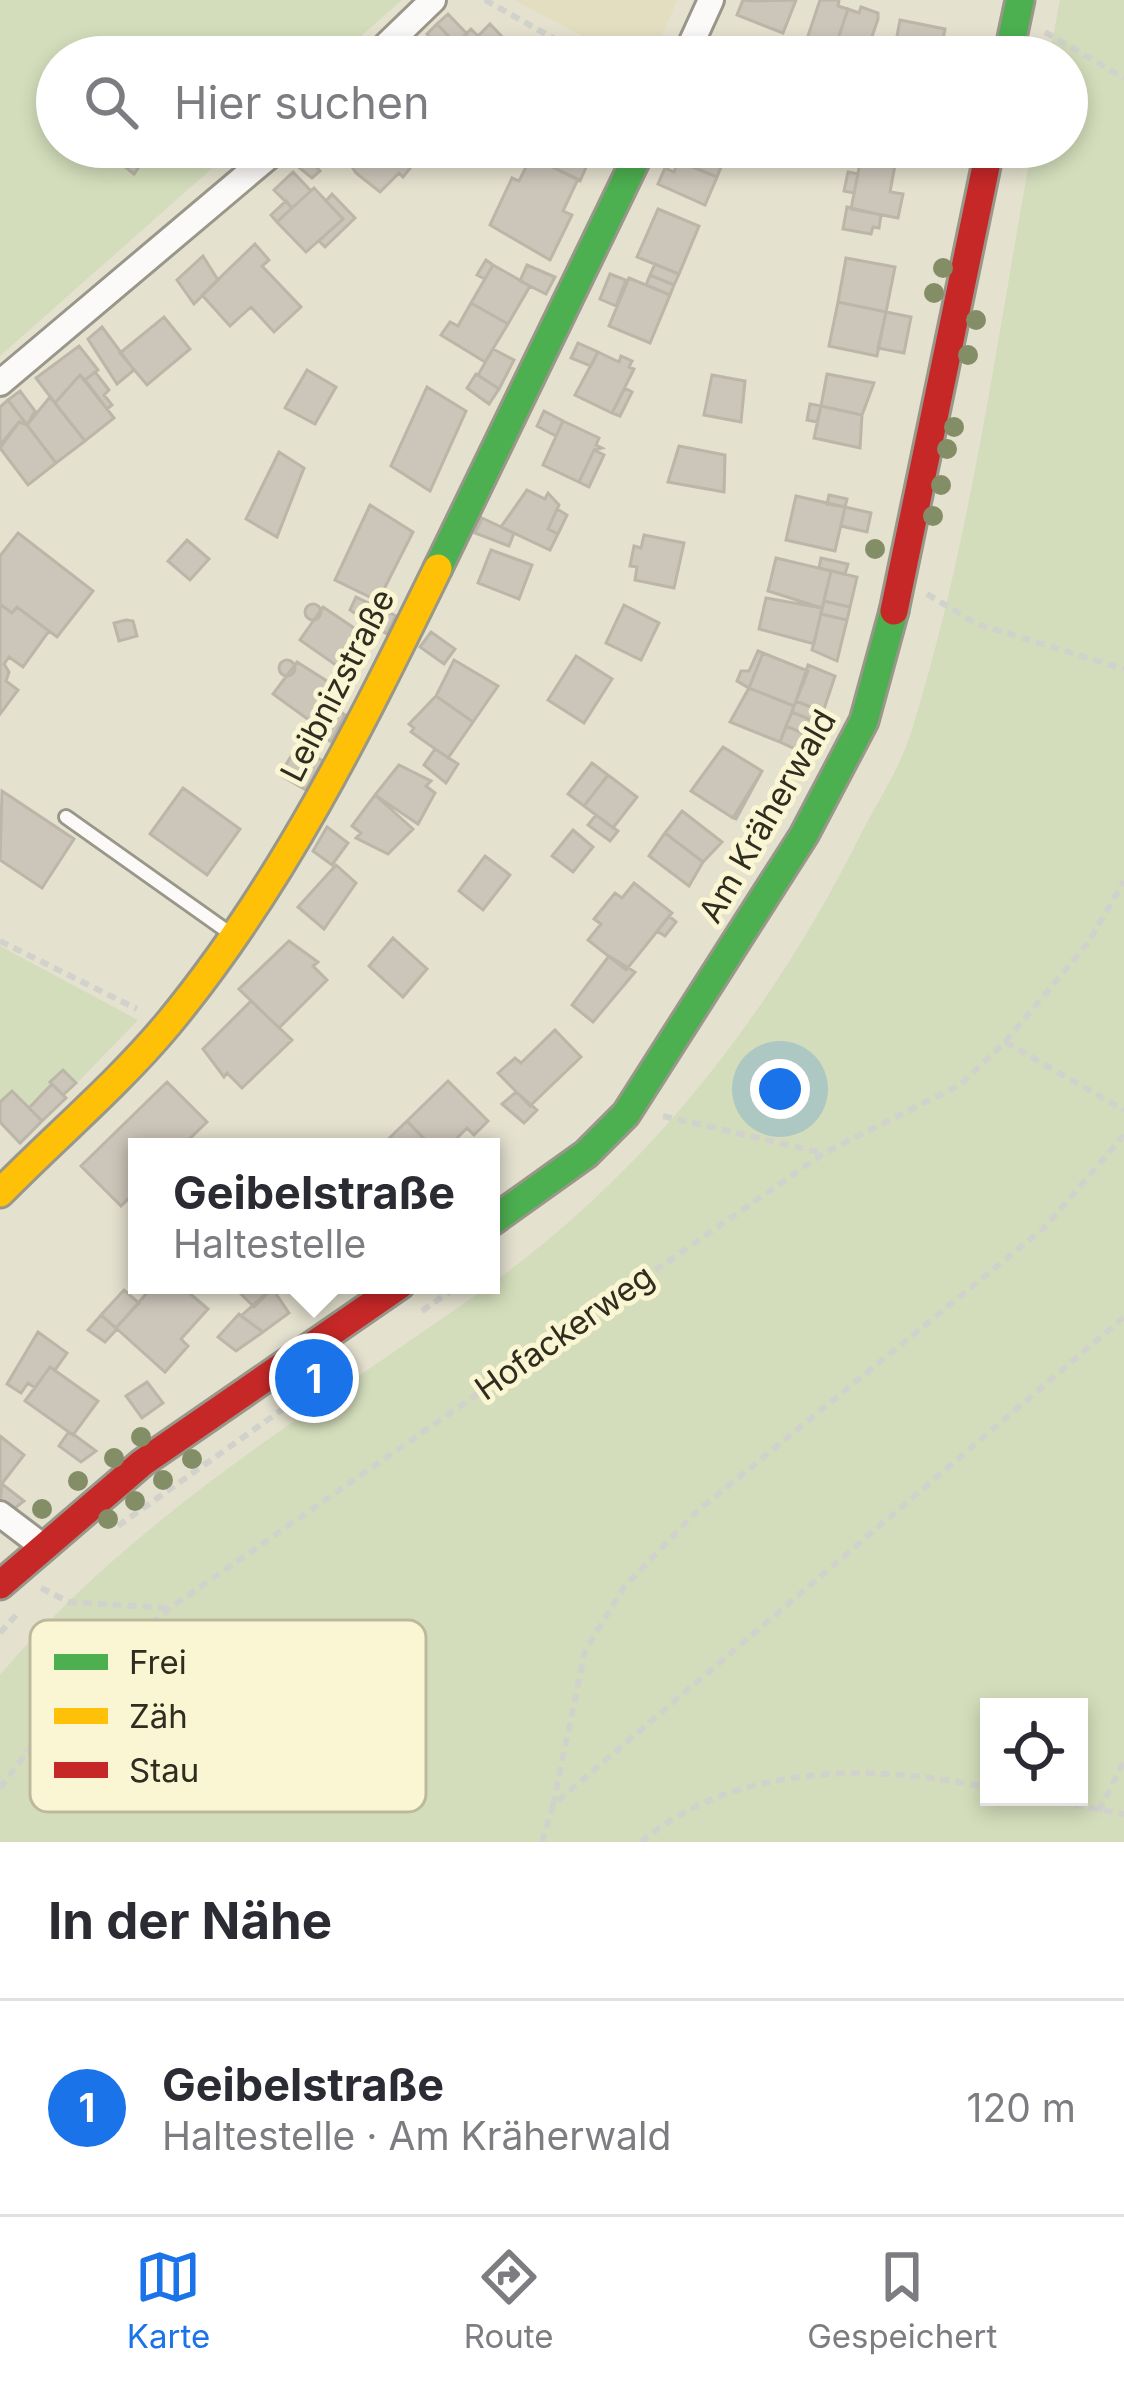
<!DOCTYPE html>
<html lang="de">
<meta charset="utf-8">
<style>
:root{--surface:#fff;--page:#f2f2f3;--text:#2b2b33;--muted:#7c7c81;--line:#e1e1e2;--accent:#1a73e8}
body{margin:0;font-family:Inter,sans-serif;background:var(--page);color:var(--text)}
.controls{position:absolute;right:36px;bottom:36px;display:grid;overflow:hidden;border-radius:0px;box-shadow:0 6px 18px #0003}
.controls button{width:108px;height:108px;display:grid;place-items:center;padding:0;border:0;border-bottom:3px solid var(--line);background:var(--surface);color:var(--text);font:60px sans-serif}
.you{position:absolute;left:780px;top:1089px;width:42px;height:42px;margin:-30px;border:9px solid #fff;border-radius:50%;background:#1a73e8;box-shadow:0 0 0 18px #1a73e833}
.badge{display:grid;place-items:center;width:78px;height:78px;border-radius:50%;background:var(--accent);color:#fff;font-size:39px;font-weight:700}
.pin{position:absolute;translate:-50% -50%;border:6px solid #fff;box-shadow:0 3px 12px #0006}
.popup{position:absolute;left:128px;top:1138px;width:372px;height:156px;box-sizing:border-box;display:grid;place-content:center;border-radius:0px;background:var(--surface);filter:drop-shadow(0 3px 9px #0005);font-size:39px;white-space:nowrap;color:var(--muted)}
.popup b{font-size:45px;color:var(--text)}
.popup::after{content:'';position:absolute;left:50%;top:100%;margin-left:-24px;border:24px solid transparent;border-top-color:var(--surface)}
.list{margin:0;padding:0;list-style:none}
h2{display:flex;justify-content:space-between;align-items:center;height:156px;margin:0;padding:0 48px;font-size:51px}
h2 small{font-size:39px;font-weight:400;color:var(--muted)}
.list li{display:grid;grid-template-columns:78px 1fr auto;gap:36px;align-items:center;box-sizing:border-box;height:216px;padding:0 48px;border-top:3px solid var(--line)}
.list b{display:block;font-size:45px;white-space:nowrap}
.list p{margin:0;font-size:39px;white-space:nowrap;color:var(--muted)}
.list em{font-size:39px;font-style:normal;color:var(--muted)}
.icon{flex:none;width:66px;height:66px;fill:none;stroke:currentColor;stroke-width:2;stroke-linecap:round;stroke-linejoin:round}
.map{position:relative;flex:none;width:1124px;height:1842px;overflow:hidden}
.search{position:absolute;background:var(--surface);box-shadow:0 6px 18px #0003;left:36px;right:36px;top:36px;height:132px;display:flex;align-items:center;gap:30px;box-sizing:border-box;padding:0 42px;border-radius:66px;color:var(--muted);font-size:45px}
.sheet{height:372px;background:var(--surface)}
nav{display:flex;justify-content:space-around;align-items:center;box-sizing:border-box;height:168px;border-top:3px solid var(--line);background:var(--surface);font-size:33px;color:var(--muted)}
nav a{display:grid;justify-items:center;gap:6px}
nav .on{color:var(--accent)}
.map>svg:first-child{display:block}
.built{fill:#e3dec0}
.green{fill:#d3ddbb;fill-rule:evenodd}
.building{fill:#ccc6ba;stroke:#bbb6a8;stroke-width:3}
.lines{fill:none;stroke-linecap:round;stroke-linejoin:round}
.lane-casing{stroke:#999789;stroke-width:18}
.street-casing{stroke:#999789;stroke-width:30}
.fast-casing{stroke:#999789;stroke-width:33}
.slow-casing{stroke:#999789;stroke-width:33}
.jam-casing{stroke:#999789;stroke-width:33}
.path{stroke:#d2d2cc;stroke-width:6;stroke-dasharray:9 6;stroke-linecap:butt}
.lane{stroke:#fbfaf8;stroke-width:12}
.street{stroke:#fbfaf8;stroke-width:24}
.fast{stroke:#4caf50;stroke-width:27}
.slow{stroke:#ffc107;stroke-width:27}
.jam{stroke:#c62828;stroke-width:27}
.tree{fill:#848e66}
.labels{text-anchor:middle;stroke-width:10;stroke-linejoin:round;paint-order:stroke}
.street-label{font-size:33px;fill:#2f2d20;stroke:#faf5d3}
.key{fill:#faf5d3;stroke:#bdb99d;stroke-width:3}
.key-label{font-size:33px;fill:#2f2d20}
</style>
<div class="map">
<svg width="1124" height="1842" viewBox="0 0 1124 1842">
<rect width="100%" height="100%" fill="#e4e1cf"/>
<path class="built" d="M514,0h163l-24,57h-31z"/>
<path class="green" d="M0,0h402l-65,57h-280v90h179l-236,209z
M1060,0h64v1842h-1124v-167c137,-162 322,-269 491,-391 160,-115 283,-275 371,-452 16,-31 37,-63 48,-96 60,-190 86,-393 122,-589h35v-90h-18zM989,1707h90v90h-90z
M0,946l138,74 -62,64 -14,-13 -33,37 -29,-6z"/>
<path class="building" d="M743,0l12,1 41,-1 -13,33 -46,-18z
M839,0l-1,6 10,3 -16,48 -17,-3 3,-11 -11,-4 13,-39z
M861,7l17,6v6l-13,38h-33l16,-48 11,4z
M448,14l19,20 -11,10 -19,-20z
M900,20l45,9 -4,21 -8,-2 -1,9h-39z
M437,24l19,20 -11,10 -18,-20z
M490,24l31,33h-53l-12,-13 15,-15 7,7z
M456,44l12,13h-26l3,-3z
M880,44l15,3 -2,10h-18z
M350,147h77l-24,30 -4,-4 -19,19 -24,-19 -13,-20z
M536,147h59l-15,34 -50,-25z
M684,147h45l-12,30 -39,-16z
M866,147l29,1 -4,16 -27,-5z
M301,151l19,20 -8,7 -21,-17z
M131,156l10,8 -7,10 -10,-8z
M531,157l47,22 -15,32 9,4 -22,45 -60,-35 22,-47 7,3z
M861,158l34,7 -5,27 13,2 -5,24 -47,-9z
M678,161l39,16 -12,28 -47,-21 7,-16 9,4z
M293,172l18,19 -19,17 -18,-18z
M848,172l10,2 -4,19 -10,-2z
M314,188l29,31 -37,33 -29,-30z
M332,194l23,24 -30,29 -6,-6 24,-22 -17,-18z
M286,201l6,7 -15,14 -6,-7z
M847,207l34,8 -2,13 -6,-1 -2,7 -28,-5z
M658,209l41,17 -20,48 -42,-17z
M255,244l14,16 -7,6 39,41 -27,25 -23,-25 -21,19 -28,-31z
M203,256l15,24 -24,24 -17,-24z
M846,258l49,9 -9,45 -48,-10z
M486,260l7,5 -8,14 -8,-4z
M655,264l24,10 -5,11 -24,-10z
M493,265l37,21 -22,38 -37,-21z
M527,265l28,12 -9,17 -26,-13z
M610,274l16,6 -10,26 -16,-7z
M650,275l24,10 -4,10 -24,-10z
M629,278l41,17 -20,48 -41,-17z
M838,302l48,10 -9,44 -48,-10z
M471,303l37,21 -23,38 -44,-27 9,-13 8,4z
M886,312l25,5 -7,36 -26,-5z
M164,317l26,32 -43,36 -27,-32z
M102,327l32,43 -17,14 -29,-45z
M578,343l20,9 -7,14 -20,-8z
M79,346l19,24 -13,10 -5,-5 -25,28 -19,-25z
M493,349l21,11 -15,29 -21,-14z
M598,352l21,10 2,-6 11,5 -3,6 5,2 -22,44 -37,-18z
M307,370l29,17 -21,37 -30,-16z
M95,372l14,18 -5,5 8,10 -5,4 -22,-29z
M476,374l23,15 -10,15 -22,-16z
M827,374l47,9 -12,32 -41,-9z
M80,375l34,43 -29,23 -30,-38z
M712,375l33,6 -4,41 -37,-7z
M427,387l39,24 -36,80 -39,-25z
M625,388l7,4 -12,24 -8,-3z
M20,391l15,20 -8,14 -19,-25z
M50,397l35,44 -29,22 -29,-38z
M8,400l19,25 -8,-3 -19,23v-38z
M810,404l11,2 -4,16 -10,-2z
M821,406l41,9 -2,33 -46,-10z
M544,411l19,10 -7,15 -19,-10z
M563,421l36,17 -3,7 6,3 -8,2 -15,32 -36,-17z
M19,422l8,3 29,38 -28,22 -28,-37z
M679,446l46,9 -1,37 -56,-10z
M594,450l10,5 -15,32 -10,-5z
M279,452l25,16 -27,69 -31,-18z
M527,490l18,9 3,-6 11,12 -11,24 10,5 -8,16 -49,-23z
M829,495l18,4 -2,8 -18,-3z
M796,496l49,11 -10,44 -49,-11z
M370,505l43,27 -35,69 -43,-21z
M845,507l26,6 -4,19 -26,-6z
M557,509l10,6 -9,19 -10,-5z
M482,518l32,15 -5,13 -34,-13z
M18,533l75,58 -36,46 -40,-30 -5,6 -12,-9v-48z
M644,535l40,8 -10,45 -39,-8 2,-13 -7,-1 4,-20 7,2z
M187,540l22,19 -19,21 -22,-19z
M491,550l41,15 -13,34 -41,-16z
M776,558l55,13 -9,37 -54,-17z
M821,558l27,6 -3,10 -26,-6z
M831,571l26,6 -7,30 -26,-6z
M356,597l40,19 -9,18 -37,-24z
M766,598l56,10 -8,36 -55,-15z
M824,601l26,6 -3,13 -26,-6z
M0,604l12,9 5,-6 32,24 -26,36 -14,-10 -5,7 5,8 -3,9 12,9 -18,24z
M305 612a8 8 0 1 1 16 0a8 8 0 1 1-16 0Z
M624,605l35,18 -18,37 -35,-17z
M323,607l40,27 -23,34 -40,-28z
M821,614l26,6 -10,41 -25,-11z
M126,620l7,1 4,15 -18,5 -5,-18z
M431,632l24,17 -11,15 -24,-17z
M758,651l5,2 -14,35 -12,-7 4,-10h8z
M763,653l45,18 -14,35 -45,-18z
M576,656l36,23 -28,44 -36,-23z
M454,660l44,26 -25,36 -37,-26z
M279 668a8 8 0 1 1 16 0a8 8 0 1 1-16 0Z
M297,662l41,26 -25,35 -40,-29z
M808,665l27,11 -12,36 -27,-11z
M749,688l45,18 -14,36 -50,-20z
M436,696l37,26 -25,36 -37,-26 3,-4 -5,-4z
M796,701l27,11 -5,11 -26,-11z
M331,705l14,10 -14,27 -23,-18 11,3z
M792,712l26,11 -6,14 -26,-11z
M786,726l26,11 -8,16 -24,-11z
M297,746l26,15 -17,29 -26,-15z
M723,747l39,24 -29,47 -42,-27z
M435,749l23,15 -12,19 -22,-18z
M592,763l16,12 -24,31 -16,-12z
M399,765l32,16 -5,5 9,7 -17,31 -43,-29z
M762,771l-26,48 -3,-1z
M608,775l29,22 -24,31 -29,-22z
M183,788l57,41 -33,46 -57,-41z
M2,791l72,48 -32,49 -42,-28z
M375,795l38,34 -25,25 -32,-16 5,-5 -9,-7z
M682,811l40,31 -19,20 -38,-29z
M596,815l22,16 -8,10 -22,-16z
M327,827l21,16 -16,22 -19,-14z
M573,830l20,17 -20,25 -21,-16z
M665,833l38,29 -14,24 -40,-30z
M485,856l25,19 -27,35 -24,-19z
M336,865l20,18 -32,46 -26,-22z
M634,883l38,30 -46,57 -38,-30 13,-16 -7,-5 21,-26 7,5z
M669,916l7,6 -11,14 -8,-5z
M393,938l34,31 -24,28 -34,-31z
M289,941l29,21 -5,4 14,14 -48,48 -40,-39z
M609,956l26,16 -42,50 -21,-17z
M251,1001l41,39 -50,48 -15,-15 -3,4 -21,-28z
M555,1030l26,27 -51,49 -32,-33 17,-15 6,5z
M63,1070l13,13 -13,12 -13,-13z
M448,1081l40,40 -14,14 -7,-7 -19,19h-16l-25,-26z
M167,1082l40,40 -26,25h-44v43l-16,16 -40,-40z
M52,1084l14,14 -24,23 -13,-13z
M12,1091l30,30 -22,22 -20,-21v-20z
M516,1092l21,18 -13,13 -22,-19z
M407,1121l25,26h-52z
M154,1285h26l28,24 -27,30 7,7 -23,26 -49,-44z
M232,1285h44l-22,22z
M272,1288l17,25 -26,19 -22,-16z
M124,1290l15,13 -23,25 -15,-13z
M239,1314l24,18 -27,19 -18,-14z
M101,1315l16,14 -12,13 -17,-12z
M38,1332l29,21 -12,17 -5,-3 -15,21 -7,-5 -7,10 -14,-9z
M50,1367l48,34 -25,34 -48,-34z
M147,1382l16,21 -21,15 -16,-22z
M68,1433l5,1 23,17 -15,11 -22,-16z
M0,1436l24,19 -24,31z
M2,1484l22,17 -13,10 -11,-9z"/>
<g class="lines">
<defs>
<path id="lane" d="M66,817l165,117"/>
<path id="street" d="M374,57l59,-57
M685,57l26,-57
M0,383l280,-236
M0,1514l41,31"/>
<path id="fast" d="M1008,57l12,-57
M438,568l204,-421
M491,1222l95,-68 40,-40 178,-279 60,-114 30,-110"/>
<path id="slow" d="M0,1193c55,-56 118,-109 168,-169 114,-138 192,-297 270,-456"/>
<path id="jam" d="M894,611l96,-464
M0,1585l142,-122 258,-178"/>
</defs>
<use href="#lane" class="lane-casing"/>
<use href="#street" class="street-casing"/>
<use href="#fast" class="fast-casing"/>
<use href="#slow" class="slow-casing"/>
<use href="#jam" class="jam-casing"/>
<path class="path" d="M485,0l102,57
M1045,32l79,46
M927,594l50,30 147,45
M0,941l137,68
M1005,1042l119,68
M663,1116l160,37
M422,1311l37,-26
M118,1526l234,-166
M41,1588l28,14 101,6
M0,1633l18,-20
M0,1788l65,-87 105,-93 654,-455 136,-68 45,-43 83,-99 36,-62
M1030,1797l94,17
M553,1805l32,-154 39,-64 71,-74 350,-286 79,-92
M1099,1811l25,-50
M542,1842l11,-37 571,-488
M641,1842c93,-79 235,-79 348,-54"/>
<use href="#lane" class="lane"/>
<use href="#street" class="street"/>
<use href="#fast" class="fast"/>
<use href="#slow" class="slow"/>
<use href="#jam" class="jam"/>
</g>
<g class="tree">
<circle cx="943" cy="268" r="10"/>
<circle cx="934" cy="293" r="10"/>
<circle cx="976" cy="320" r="10"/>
<circle cx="968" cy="355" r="10"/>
<circle cx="954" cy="427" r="10"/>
<circle cx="947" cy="449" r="10"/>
<circle cx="941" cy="485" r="10"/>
<circle cx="933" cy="516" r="10"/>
<circle cx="875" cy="549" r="10"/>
<circle cx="141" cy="1437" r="10"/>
<circle cx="114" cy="1458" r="10"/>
<circle cx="192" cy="1459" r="10"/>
<circle cx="163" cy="1480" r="10"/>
<circle cx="78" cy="1481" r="10"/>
<circle cx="135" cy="1501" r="10"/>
<circle cx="42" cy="1509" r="10"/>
<circle cx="108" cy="1519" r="10"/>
</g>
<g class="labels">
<g class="street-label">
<text transform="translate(337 685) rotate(-63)" y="12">Leibnizstraße</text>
<text transform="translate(767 816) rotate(-60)" y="12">Am Kräherwald</text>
<text transform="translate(564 1332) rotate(-35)" y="12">Hofackerweg</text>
</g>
</g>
<rect x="30" y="1620" width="396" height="192" rx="18" class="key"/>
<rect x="54" y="1654" width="54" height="16" fill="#4caf50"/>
<rect x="54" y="1708" width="54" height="16" fill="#ffc107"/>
<rect x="54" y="1762" width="54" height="16" fill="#c62828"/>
<g class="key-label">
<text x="129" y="1674">Frei</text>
<text x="129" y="1728">Zäh</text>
<text x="129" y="1782">Stau</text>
</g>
</svg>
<div class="controls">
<button><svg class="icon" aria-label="locate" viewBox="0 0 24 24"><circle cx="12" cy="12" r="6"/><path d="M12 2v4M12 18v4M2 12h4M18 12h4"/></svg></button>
</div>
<div class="you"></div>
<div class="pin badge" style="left:314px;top:1378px">1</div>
<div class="popup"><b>Geibelstraße</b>Haltestelle</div>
<div class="search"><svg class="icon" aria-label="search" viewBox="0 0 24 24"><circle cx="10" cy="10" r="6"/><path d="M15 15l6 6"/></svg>Hier suchen</div>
</div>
<section class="sheet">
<h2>In der Nähe<small></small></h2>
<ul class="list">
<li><span class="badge">1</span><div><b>Geibelstraße</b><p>Haltestelle · Am Kräherwald</p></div><em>120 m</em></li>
</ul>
</section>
<nav>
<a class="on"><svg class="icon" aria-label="map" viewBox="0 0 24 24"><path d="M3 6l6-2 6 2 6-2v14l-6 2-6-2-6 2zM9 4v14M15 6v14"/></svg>Karte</a>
<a><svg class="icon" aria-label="directions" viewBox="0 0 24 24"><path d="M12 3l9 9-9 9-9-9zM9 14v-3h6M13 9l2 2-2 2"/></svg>Route</a>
<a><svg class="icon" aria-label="saved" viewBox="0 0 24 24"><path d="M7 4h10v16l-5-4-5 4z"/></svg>Gespeichert</a>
</nav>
